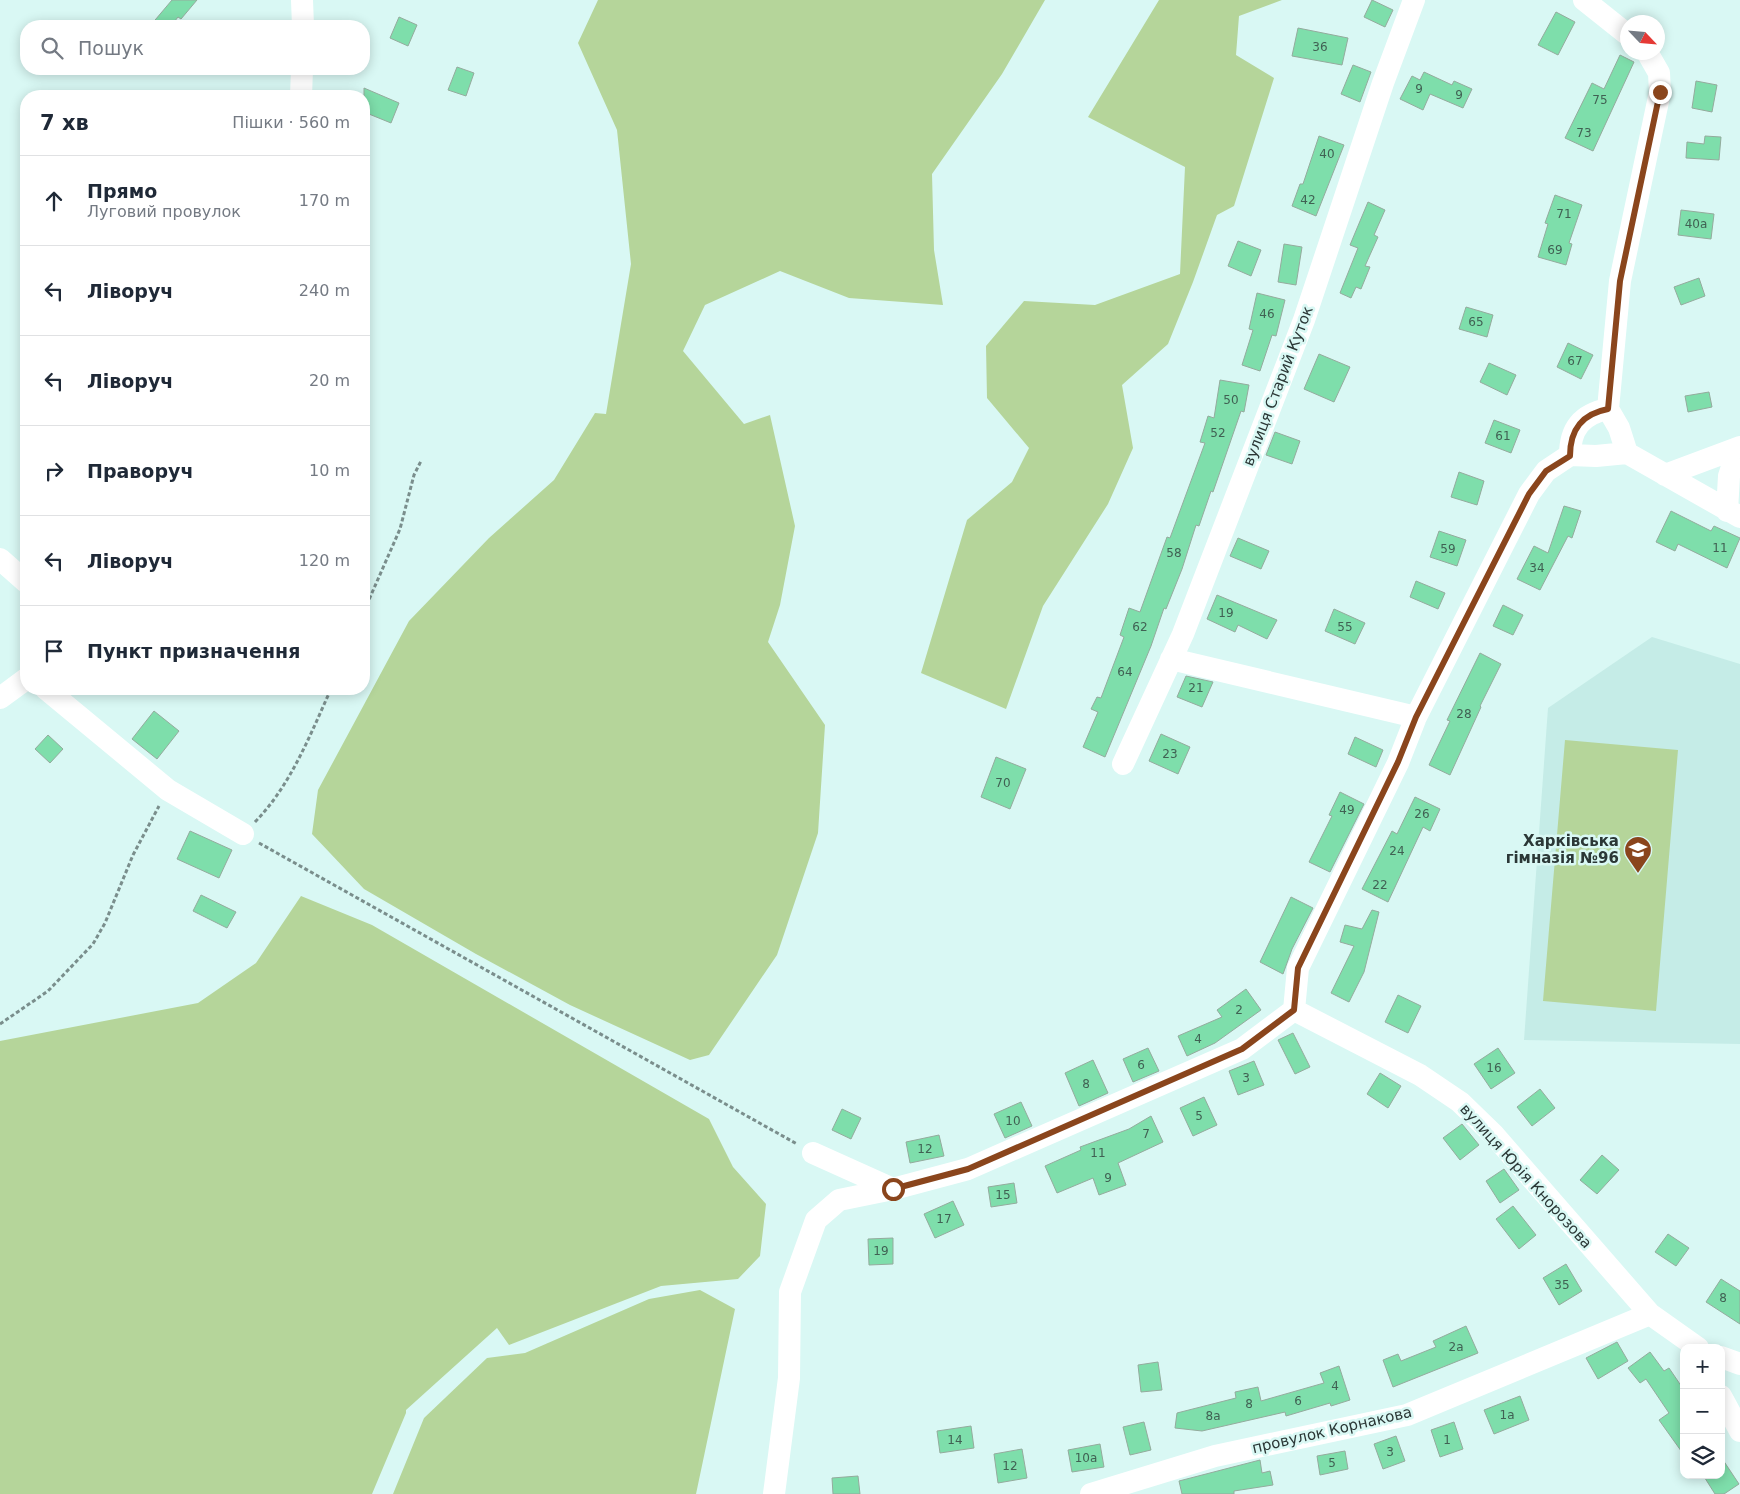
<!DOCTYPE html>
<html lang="uk">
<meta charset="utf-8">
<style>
:root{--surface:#fff;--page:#f6f6f7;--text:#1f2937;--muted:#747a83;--line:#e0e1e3}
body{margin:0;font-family:"DejaVu Sans",sans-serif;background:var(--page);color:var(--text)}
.controls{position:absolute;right:15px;bottom:15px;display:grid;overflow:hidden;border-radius:10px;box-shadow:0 2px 12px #0003}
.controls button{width:45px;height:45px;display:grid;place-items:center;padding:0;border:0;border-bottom:1px solid var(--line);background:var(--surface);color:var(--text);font:25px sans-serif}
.compass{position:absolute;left:1620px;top:15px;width:45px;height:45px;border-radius:50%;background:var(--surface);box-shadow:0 2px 12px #0003;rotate:116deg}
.stop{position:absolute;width:15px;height:15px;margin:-11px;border:4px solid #8a451c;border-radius:50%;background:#fff}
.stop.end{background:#8a451c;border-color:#fff;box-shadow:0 1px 5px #0008}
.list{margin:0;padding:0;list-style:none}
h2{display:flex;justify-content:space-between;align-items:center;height:65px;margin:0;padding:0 20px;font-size:21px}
h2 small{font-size:16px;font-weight:400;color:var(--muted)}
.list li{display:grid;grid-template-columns:32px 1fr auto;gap:15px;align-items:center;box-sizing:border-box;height:90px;padding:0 20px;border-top:1px solid var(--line)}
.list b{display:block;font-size:19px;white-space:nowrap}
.list p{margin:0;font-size:16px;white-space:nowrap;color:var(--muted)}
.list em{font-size:16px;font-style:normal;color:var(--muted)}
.icon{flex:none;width:28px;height:28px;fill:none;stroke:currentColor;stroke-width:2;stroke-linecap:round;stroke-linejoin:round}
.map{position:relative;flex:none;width:1740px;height:1494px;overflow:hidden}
.search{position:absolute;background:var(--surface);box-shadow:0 2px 12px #0003;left:20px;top:20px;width:350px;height:55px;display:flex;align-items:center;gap:12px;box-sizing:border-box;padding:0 18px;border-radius:20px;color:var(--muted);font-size:19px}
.panel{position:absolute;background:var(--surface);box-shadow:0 2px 12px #0003;left:20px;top:90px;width:350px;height:605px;border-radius:20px}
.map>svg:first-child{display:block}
.built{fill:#c5ece7}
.green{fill:#b5d59a}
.building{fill:#7edeab;stroke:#94ab9d}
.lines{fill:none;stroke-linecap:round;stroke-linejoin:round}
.path{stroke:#7a8e8c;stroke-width:3;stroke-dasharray:4 2.5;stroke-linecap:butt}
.minor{stroke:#fff;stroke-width:22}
.route{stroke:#8a451c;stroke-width:6}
.labels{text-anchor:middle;stroke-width:5;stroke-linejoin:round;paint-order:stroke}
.number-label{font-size:12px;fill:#406153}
.street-label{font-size:15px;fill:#2b3736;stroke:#d9f8f4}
.poi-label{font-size:15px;font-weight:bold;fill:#2b3736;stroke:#d9f8f4;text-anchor:end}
</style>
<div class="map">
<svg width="1740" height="1494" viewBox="0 0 1740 1494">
<rect width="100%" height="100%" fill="#d9f8f4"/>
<path class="built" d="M1652,637l88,27v380l-216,-4 24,-332z"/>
<path class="green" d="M598,0h447l-43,74 -70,100 2,76 9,55 -94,-7 -69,-27 -75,34 -22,46 61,73 26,-9 25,111 -15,79 -12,37 57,83 -7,108 -41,122 -68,100 -19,5 -120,-55 -94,-51 -112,-65 -52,-55 6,-44 91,-169 80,-83 65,-58 41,-67 11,1 25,-150 -14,-134 -39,-87z
M1159,0h123l-43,16 -3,39 38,23 -40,128 -17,9 -24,67 -25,62 -46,41 11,63 -25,56 -65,102 -37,103 -85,-36 46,-153 45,-38 17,-34 -42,-50 -1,-52 38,-45 71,4 85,-31 5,-107 -97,-50z
M1565,740l113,10 -22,261 -113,-10z
M301,896l71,29 337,194 24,48 33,37 -6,52 -22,23 -77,7 -152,59 -12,-17 -91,82v3l-34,81h-372v-453l198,-38 58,-40z
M700,1290l35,19 -39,185h-303l31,-76 63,-60 38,-5 124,-54z"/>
<path class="building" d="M172,0h25l-16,19 -3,-2 -7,9h-21z
M1372,0l21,10 -8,17 -21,-10z
M1556,12l19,10 -17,33 -20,-10z
M399,17l18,8 -9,21 -18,-8z
M1298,28l50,10 -6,27 -50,-9z
M1620,55l14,7 -41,89 -28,-13 27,-55 12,6z
M1353,65l18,7 -11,30 -19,-8z
M457,67l17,6 -8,23 -18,-6z
M1424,72l28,13 2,-4 18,8 -9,19 -33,-14 -7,16 -23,-11 12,-23 8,4z
M1696,81l21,4 -5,27 -20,-4z
M364,88l35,15 -8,20 -27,-11z
M1319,136l25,9 -28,71 -24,-10 8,-22h3z
M1705,136l16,1 -2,23 -33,-2 1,-16 17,2z
M1555,195l27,10 -13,38 3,1 -6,21 -28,-8 10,-33 -3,-1z
M1368,202l17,8 -11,25 4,2 -13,29 5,1 -9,22 -5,-2 -5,11 -11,-5 18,-45 -8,-3z
M1681,210l33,4 -3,25 -33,-4z
M1238,241l23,9 -10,26 -23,-10z
M1284,244l18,3 -6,38 -18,-3z
M1699,278l6,18 -24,9 -7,-18z
M1257,293l28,7 -9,36 -4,-1 -12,36 -18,-6 11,-35 -4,-1z
M1466,307l27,8 -6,22 -28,-8z
M1568,343l25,12 -12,24 -24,-12z
M1319,354l31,13 -16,35 -30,-13z
M1489,363l27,12 -9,20 -27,-13z
M1220,380l29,5 -5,27 -3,-1 -28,81 -2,-1 -12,35 -3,-1 -14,44 -16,40 -2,-1 -13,38 -46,111 -22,-10 15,-35 -7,-3 6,-12 4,1 23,-61 -4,-2 9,-27 11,4 27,-75 3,1 35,-95 -5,-1 8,-26 6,2z
M1709,392l3,15 -24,5 -3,-16z
M1494,420l26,10 -9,23 -26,-10z
M1275,432l25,9 -8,23 -26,-9z
M1459,472l25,9 -7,24 -26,-8z
M1564,506l17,5 -9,27 -4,-2 -28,54 -23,-11 17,-33 14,7z
M1671,511l40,20 3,-5 26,12 -13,30 -49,-24 -3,7 -19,-9z
M1439,531l27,9 -9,26 -27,-9z
M1238,538l31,13 -8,18 -31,-13z
M1416,581l29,12 -7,16 -28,-12z
M1217,595l60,25 -10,19 -29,-14 -3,7 -28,-13z
M1503,605l20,10 -10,20 -20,-9z
M1334,609l31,14 -10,21 -30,-13z
M1480,653l21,11 -21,42 1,1 -31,68 -21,-10 21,-44 -3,-1z
M1186,676l27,6 -11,25 -25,-10z
M154,711l25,20 -22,28 -25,-20z
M1161,734l29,13 -12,27 -29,-13z
M48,735l15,14 -13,14 -15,-14z
M1355,737l28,13 -7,17 -28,-13z
M996,757l30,12 -16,40 -29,-12z
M1340,792l24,12 -34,68 -21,-10 23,-46 -3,-1z
M1415,797l25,12 -10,22 -7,-4 -35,75 -26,-13 30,-58 5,3z
M190,831l42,19 -13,28 -42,-19z
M201,895l35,17 -9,16 -34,-17z
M1291,897l22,11 -21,41 -9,25 -23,-12z
M1372,910l7,2 -15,60 -15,30 -18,-9 23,-47 -14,-4 5,-17 17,4z
M1246,989l15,21 -46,33 -28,13 -9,-20 44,-19 -5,-7z
M1398,995l23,11 -13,27 -23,-11z
M1293,1033l17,34 -15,7 -17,-34z
M1148,1048l11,23 -26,11 -10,-23z
M1498,1048l17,25 -24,16 -17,-25z
M1093,1060l15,33 -29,13 -14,-33z
M1254,1061l10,24 -26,10 -9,-24z
M1380,1073l21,13 -13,22 -21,-14z
M1540,1089l15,19 -23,18 -15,-19z
M1204,1097l13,28 -24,11 -13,-28z
M1021,1102l11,24 -27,12 -11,-24z
M842,1109l19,9 -10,21 -19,-9z
M1151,1116l12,26 -45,21 8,22 -27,10 -6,-17 -36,15 -12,-27 36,-16 -1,-3 49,-18z
M1462,1124l17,21 -19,15 -17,-22z
M939,1135l5,21 -34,7 -4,-21z
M1602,1155l17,15 -22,24 -17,-14z
M1504,1169l15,21 -19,13 -14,-22z
M1014,1183l3,20 -26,4 -3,-20z
M953,1201l11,24 -29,13 -11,-24z
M1513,1206l23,29 -17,14 -23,-30z
M1668,1234l21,14 -13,18 -21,-14z
M893,1238v26l-24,1 -1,-26z
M1566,1264l16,27 -23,14 -16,-27z
M1721,1279l19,12v33l-34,-22z
M1466,1326l12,27 -85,34 -10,-27 15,-6 3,7 35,-14 -3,-6z
M1617,1342l11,19 -30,18 -12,-21z
M1650,1352l14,19 5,-3 15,22v65l-25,-35 10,-7 -23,-34 -6,4 -12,-15z
M1158,1362l4,28 -21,2 -3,-27z
M1339,1366l11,34 -19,6 -1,-3 -44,13 -1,-4 -83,19 -27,-3 2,-15 59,-15 -1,-6 23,-5 3,14 63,-18 -4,-10z
M1520,1396l9,24 -35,14 -10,-24z
M1144,1422l7,28 -21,5 -7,-28z
M1454,1422l9,27 -23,8 -9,-27z
M971,1426l3,22 -34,5 -3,-22z
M1396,1436l9,25 -22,8 -9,-25z
M1100,1444l4,23 -32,5 -4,-22z
M1022,1449l5,29 -29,5 -4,-29z
M1345,1451l3,18 -28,6 -3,-19z
M1721,1457l18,27 -15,10h-9l-12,-19h18z
M1260,1460l2,13 8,-2 3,14 -39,6v3h-52l-3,-13z
M858,1476l2,18h-27l-1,-16z"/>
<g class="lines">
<path class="path" d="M364,611l36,-82 14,-54 7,-14
M255,822c36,-37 55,-87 76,-133
M259,843l538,301
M0,1024l48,-33 45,-47 12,-21 28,-68 26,-49"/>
<path class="minor" d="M302,0l1,26
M1584,0l44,35
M301,96l1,-27
M1627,453l-31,3 -26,-1 -24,16 -17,23 -113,223 -18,46 -100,205 -4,42 126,65 40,27 34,33 156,179 48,34
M1627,453l-8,-25 -11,-19 12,-128 40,-189 -1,-19 -12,-21
M1627,453l113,64
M1570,455c0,-26 12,-41 38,-46
M1665,475l75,-28
M1727,511l2,-35 9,-28
M0,559l26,23
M1171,659l245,58
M46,689l122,101 75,44
M0,698l26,-19
M1123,764l60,-130 121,-314 79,-237 31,-83
M813,1153l80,36 75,-20 274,-120 52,-39
M1721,1357l19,7
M1721,1396l19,35
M774,1494l15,-116 1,-86 26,-72 23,-20 54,-11
M1091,1494l124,-38 192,-41 243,-101"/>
</g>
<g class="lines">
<path class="route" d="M893,1189l75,-20 274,-120 52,-39 4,-42 100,-206 18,-45 113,-223 17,-23 24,-15c0,-27 12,-42 38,-47l12,-128 40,-189"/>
</g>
<defs>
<symbol id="school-pin" viewBox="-11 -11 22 30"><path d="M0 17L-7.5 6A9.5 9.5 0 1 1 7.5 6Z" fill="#8a451c" stroke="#d9f8f4"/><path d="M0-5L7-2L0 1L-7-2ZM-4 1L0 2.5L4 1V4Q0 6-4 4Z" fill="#fff"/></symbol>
</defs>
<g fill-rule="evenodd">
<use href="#school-pin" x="1622" y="834" width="32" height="43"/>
</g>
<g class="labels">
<g class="number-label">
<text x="1320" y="51">36</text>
<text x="1419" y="93">9</text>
<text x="1459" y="99">9</text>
<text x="1600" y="104">75</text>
<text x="1584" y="137">73</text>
<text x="1327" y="158">40</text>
<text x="1308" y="204">42</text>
<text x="1564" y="218">71</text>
<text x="1696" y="228">40а</text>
<text x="1555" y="254">69</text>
<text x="1267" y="318">46</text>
<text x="1476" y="326">65</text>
<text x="1575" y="365">67</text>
<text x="1231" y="404">50</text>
<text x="1218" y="437">52</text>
<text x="1503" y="440">61</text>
<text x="1720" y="552">11</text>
<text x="1448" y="553">59</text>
<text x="1174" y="557">58</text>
<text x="1537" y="572">34</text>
<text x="1226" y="617">19</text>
<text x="1140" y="631">62</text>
<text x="1345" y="631">55</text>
<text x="1125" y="676">64</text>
<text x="1196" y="692">21</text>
<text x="1464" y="718">28</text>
<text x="1170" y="758">23</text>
<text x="1003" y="787">70</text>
<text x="1347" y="814">49</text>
<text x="1422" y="818">26</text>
<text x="1397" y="855">24</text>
<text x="1380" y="889">22</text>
<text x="1239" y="1014">2</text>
<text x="1198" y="1043">4</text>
<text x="1141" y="1069">6</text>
<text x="1494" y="1072">16</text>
<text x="1246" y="1082">3</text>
<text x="1086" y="1088">8</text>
<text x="1199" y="1120">5</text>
<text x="1013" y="1125">10</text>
<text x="1146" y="1138">7</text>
<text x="925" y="1153">12</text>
<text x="1098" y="1157">11</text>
<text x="1108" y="1182">9</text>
<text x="1003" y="1199">15</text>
<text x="944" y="1223">17</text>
<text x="881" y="1255">19</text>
<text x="1562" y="1289">35</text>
<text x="1723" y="1302">8</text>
<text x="1456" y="1351">2а</text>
<text x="1335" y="1390">4</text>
<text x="1298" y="1405">6</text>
<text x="1249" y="1408">8</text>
<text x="1507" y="1419">1а</text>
<text x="1213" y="1420">8а</text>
<text x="955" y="1444">14</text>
<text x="1447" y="1444">1</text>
<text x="1390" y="1456">3</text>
<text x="1086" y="1462">10а</text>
<text x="1332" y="1467">5</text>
<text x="1010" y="1470">12</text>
</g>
<g class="street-label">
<text transform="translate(1278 386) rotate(-69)" y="5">вулиця Старий Куток</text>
<text transform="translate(1526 1176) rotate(48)" y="5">вулиця Юрія Кнорозова</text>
<text transform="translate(1332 1430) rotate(-13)" y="5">провулок Корнакова</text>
</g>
<g class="poi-label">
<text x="1619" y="846">Харківська<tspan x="1619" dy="17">гімназія №96</tspan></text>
</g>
</g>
</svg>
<div class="controls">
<button>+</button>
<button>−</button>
<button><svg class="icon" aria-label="layers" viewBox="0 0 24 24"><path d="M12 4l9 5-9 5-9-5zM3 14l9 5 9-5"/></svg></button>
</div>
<svg class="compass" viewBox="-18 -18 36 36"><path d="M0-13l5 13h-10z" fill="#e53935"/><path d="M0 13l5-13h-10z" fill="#747a83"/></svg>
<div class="stop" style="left:893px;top:1189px"></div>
<div class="stop end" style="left:1660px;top:92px"></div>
<div class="search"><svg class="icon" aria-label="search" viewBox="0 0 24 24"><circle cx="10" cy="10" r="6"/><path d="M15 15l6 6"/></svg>Пошук</div>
<section class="panel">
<h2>7 хв<small>Пішки · 560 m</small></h2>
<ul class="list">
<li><svg class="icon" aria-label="ahead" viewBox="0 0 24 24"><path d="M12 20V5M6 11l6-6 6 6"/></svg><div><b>Прямо</b><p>Луговий провулок</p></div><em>170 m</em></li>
<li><svg class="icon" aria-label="left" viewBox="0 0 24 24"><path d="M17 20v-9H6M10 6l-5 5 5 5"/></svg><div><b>Ліворуч</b></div><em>240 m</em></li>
<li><svg class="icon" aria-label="left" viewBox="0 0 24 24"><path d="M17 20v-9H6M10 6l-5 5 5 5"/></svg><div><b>Ліворуч</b></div><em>20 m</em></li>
<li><svg class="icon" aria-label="right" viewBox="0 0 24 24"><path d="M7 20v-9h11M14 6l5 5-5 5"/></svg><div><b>Праворуч</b></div><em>10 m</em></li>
<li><svg class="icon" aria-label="left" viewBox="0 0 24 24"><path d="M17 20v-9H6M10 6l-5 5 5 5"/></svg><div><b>Ліворуч</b></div><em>120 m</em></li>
<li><svg class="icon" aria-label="arrive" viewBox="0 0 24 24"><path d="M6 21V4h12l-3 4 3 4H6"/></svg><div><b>Пункт призначення</b></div></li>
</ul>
</section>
</div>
